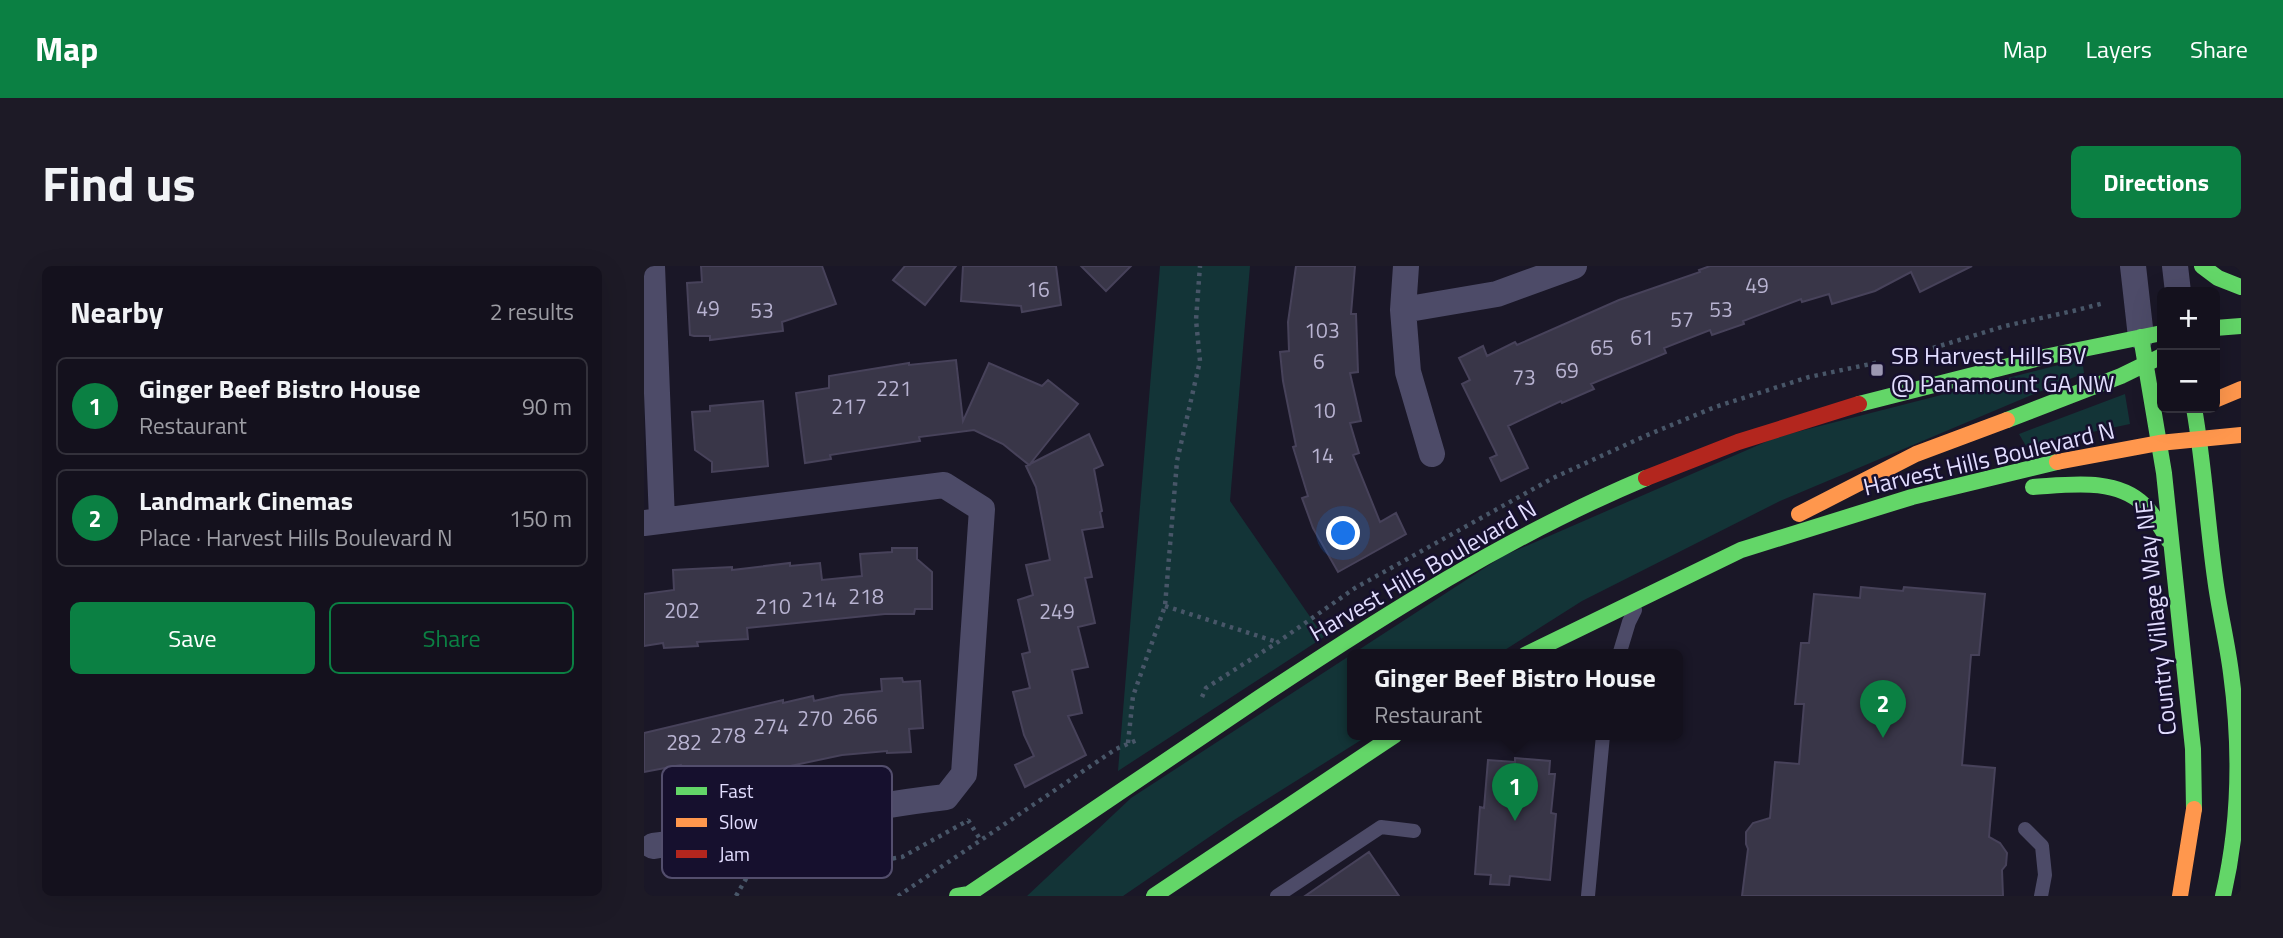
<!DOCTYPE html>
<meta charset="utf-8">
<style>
:root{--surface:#14111d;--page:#1d1a26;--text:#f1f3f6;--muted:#9d9da4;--line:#33313b;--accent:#0b8043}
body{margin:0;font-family:"Titillium Web",sans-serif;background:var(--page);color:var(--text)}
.controls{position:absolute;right:21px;top:21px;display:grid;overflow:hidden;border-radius:10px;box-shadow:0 7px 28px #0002}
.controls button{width:63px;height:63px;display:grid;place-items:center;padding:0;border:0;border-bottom:2px solid var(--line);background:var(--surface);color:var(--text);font:35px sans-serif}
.you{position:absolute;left:700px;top:268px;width:24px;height:24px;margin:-18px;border:5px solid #fff;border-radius:50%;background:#1a73e8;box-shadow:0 0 0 10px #1a73e833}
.badge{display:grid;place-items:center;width:46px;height:46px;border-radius:50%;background:var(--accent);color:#fff;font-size:23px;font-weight:700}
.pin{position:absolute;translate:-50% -58px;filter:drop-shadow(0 2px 4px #0008)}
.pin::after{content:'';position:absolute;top:37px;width:24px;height:21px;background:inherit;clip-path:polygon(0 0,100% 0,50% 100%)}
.popup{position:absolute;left:703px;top:383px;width:336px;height:91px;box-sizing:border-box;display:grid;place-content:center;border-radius:10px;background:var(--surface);filter:drop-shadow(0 2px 5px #0005);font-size:23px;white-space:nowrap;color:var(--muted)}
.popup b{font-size:26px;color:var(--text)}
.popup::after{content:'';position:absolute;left:50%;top:100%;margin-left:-14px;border:14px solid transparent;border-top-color:var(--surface)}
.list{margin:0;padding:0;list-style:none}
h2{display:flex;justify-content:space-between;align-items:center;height:91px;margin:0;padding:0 28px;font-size:30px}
h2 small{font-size:23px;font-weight:400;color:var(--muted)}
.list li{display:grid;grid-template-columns:46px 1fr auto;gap:21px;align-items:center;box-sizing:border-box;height:98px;margin:0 14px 14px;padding:0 14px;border:2px solid var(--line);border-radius:10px}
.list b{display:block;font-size:26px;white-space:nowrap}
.list p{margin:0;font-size:23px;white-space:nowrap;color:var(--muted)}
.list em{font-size:23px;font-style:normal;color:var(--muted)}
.actions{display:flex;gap:14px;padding:21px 28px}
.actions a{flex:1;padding:16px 0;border:2px solid var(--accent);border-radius:10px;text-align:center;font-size:24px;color:var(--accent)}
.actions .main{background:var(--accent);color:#fff}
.map{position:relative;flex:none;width:1597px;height:630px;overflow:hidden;border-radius:10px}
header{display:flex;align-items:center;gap:42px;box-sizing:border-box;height:98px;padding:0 35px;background:var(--accent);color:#fff}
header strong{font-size:33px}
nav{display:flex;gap:38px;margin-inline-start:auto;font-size:24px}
.intro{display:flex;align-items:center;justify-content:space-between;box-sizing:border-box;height:168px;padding:0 42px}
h1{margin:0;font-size:49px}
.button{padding:18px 32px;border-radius:10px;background:var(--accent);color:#fff;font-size:24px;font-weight:700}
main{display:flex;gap:42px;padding:0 42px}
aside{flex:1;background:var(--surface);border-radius:10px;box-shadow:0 7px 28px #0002}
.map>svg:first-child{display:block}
.green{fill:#133437}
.building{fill:#393648;stroke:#47425a;stroke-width:2}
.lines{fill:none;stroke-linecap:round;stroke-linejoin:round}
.path{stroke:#485668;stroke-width:4.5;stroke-dasharray:3.5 5;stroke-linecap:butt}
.lane{stroke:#4d4b68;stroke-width:14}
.street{stroke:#4d4b68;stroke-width:26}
.fast{stroke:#63d668;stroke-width:16}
.slow{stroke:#ff974d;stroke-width:16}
.jam{stroke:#b3261e;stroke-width:16}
.poi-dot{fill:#9c98b3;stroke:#16102e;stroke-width:2.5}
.labels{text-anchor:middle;stroke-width:5;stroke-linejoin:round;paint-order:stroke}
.number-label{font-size:21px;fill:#b8b3d1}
.poi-label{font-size:24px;fill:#e2ddff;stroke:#16102e;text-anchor:start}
.street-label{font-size:24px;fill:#e2ddff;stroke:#16102e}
.key{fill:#16102e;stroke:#534e6d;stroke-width:2}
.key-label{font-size:19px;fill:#e2ddff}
</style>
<header>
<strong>Map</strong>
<nav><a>Map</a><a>Layers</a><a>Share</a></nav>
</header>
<div class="intro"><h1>Find us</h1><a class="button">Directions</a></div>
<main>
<aside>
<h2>Nearby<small>2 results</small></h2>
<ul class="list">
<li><span class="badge">1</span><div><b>Ginger Beef Bistro House</b><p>Restaurant</p></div><em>90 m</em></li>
<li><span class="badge">2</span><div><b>Landmark Cinemas</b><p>Place · Harvest Hills Boulevard N</p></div><em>150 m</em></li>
</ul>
<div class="actions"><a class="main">Save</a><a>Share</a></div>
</aside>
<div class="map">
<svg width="1597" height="630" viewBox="0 0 1597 630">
<rect width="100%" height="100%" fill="#1a1727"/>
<path class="green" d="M516,0h90l-20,235 94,136 -206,134z
M1438,93l2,14 -304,128 -198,100 -85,54h-145v80h17l-135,85 -111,76h-96l104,-98 372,-242 274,-119z
M1481,128l5,30 -104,22 -7,-12z"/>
<path class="building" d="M57,0h121l14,38 -54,18 1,9 -73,9v-4h-16l-4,-1 -3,-52 15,-1z
M261,0h51l-31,39 -32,-25z
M319,0h93l5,39 -39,7 -1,-6 -60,-5z
M437,0h50l-25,25z
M652,0h59l-4,48h5l2,58 -8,1 11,48 -11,2 9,30 -6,2 27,67 16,-9 10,21 -68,38 -25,-44 -11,-30 6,-2 -15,-49 3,-1 -13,-65 -3,-29 9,-1 -1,-29z
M1066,0h262l-52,26 -9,-20 -36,19 -43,13 -3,-10 -27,8 -1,-3 -58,22 1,3 -32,11 -2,-5 -46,18 2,5 -75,31 3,5 -32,14 -1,-2 -53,25 20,42 -27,13 -11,-23 7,-3 -35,-71 8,-4 -11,-22 24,-12 4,10 28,-14 2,3 102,-45 81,-28 -1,-2z
M312,94l7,61 26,-58 53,23 6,-6 30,24 -48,60 59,-30 14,31 -9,4 8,42 -2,1 3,15 -21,3 10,47 -7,1 10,45 -17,4 10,40 -16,3 10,43 -14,3 18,39 -61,32 -10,-22 19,-9 -10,-21 -11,-43 17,-4 -8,-34 8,-2 -12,-52 15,-5 -7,-30 24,-5 -14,-73 -10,-21 3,-1 -26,-21 -29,-14 -55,7 1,4 -90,14 1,4 -26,4 -9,-70 33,-5v-12l80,-13v2z
M119,135l5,65 -56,6v-10l-17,-12 -3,-38 18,-1v-5z
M248,282h25v11l15,13v37h-17l-1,5h-29l-138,14 1,11 -51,3 1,4 -34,2 -1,-5 -19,3v-52l30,-4 -1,-20 59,-3v3l58,-7v3l30,-3 2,17 40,-4 -2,-22 32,-2z
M1217,321l42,4 1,-4 81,7 -6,61h-8l-9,110 33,3 -6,69 11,6 7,10 -1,12 -4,5 1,26h-261l6,-47 -2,-5v-12l7,-9 17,-5 5,-56 24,2 5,-60h-9l6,-61h8l5,-49 46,4z
M258,412l1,4 17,-1 3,47 -14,1 2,23 -24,1v-2l-45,4 -99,21 1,5 -25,5 -1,-6 -29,7 -4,-17h-3l-1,-5 -37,7v-39l139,-33v3l30,-7 1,5 27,-6 41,-4 -1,-12z
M871,492l35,3 -1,13h6l-4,39 5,1 -6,66 -40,-4 -1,9 -19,-1 1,-9 -16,-1 5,-67 4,1 4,-48 27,2z
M725,586l30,44h-94z"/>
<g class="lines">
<path class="path" d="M1289,82l72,-22 68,-15 31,-8
M521,340l112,36
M558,431l4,-9 72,-46 77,-54 198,-110 92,-42 70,-29 94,-30 71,-15
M484,477l5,-47 32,-90 12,-145 23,-100 -4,-41 4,-54
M324,554l12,19
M92,630l11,-19 54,-15 61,1 40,-6 67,-37
M254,630l218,-147 21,-9"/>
<path class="lane" d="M975,389l10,-33 6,-12
M1381,563l17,17 3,29 -4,21
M633,630l104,-69 33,4
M944,630l15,-161"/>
<path class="street" d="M8,0l10,254
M762,0l-3,44 5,62 24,82
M1489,0l8,71
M1531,0l3,26
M759,44l94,-16 77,-28
M0,257l300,-38 38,24 -18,265 -18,23c-99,11 -195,36 -293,49"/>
<path class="fast" d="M1558,0l16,12 23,9
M1571,62l26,-2
M1497,71l23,136 29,276 1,60
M1215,138l185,-47 118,-24
M1550,142c10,56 13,113 21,170 4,32 12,63 16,95 10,74 9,150 -8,223
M1363,154l114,-44 41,-20
M1389,221c35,-2 83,-10 111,18 11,10 17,24 25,36
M881,389l216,-105 171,-53 145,-35
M313,630l12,-2c97,-65 193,-131 290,-196 125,-83 249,-162 387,-220
M510,630l241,-161"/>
<path class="slow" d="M1571,134l26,-11
M1413,196l102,-19 82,-8
M1155,248l117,-60 91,-34
M1536,630l14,-87"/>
<path class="jam" d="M1002,212l92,-36 121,-38"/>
</g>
<rect class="poi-dot" x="1226" y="97" width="14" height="14" rx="3.5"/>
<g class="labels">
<g class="number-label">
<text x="1113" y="27">49</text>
<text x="394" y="31">16</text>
<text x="64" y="50">49</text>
<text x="1077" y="51">53</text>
<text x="118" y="52">53</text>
<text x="1038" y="61">57</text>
<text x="678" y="72">103</text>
<text x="998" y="79">61</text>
<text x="958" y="89">65</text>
<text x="675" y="103">6</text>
<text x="923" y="112">69</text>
<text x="880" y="119">73</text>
<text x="250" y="130">221</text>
<text x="205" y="148">217</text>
<text x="680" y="152">10</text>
<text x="678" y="197">14</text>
<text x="222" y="338">218</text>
<text x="175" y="341">214</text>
<text x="129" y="348">210</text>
<text x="38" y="352">202</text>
<text x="413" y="353">249</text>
<text x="216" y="458">266</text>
<text x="171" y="460">270</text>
<text x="127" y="468">274</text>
<text x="84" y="477">278</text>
<text x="40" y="484">282</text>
</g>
<g class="poi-label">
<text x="1247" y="98">SB Harvest Hills BV<tspan x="1247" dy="28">@ Panamount GA NW</tspan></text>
</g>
<g class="street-label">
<text transform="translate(1345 193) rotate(-13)" y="8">Harvest Hills Boulevard N</text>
<text transform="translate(779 305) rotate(-30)" y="8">Harvest Hills Boulevard N</text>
<text transform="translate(1512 352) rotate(-96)" y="8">Country Village Way NE</text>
</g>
</g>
<rect x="18" y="500" width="230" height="112" rx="10" class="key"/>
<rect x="32" y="521" width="31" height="8" fill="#63d668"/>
<rect x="32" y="552" width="31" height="9" fill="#ff974d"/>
<rect x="32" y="584" width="31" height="8" fill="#b3261e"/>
<g class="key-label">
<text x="75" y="532">Fast</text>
<text x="75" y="563">Slow</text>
<text x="75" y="595">Jam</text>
</g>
</svg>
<div class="controls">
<button>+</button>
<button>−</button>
</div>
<div class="you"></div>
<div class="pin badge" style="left:871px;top:555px">1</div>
<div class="popup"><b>Ginger Beef Bistro House</b>Restaurant</div>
<div class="pin badge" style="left:1239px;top:472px">2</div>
</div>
</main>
